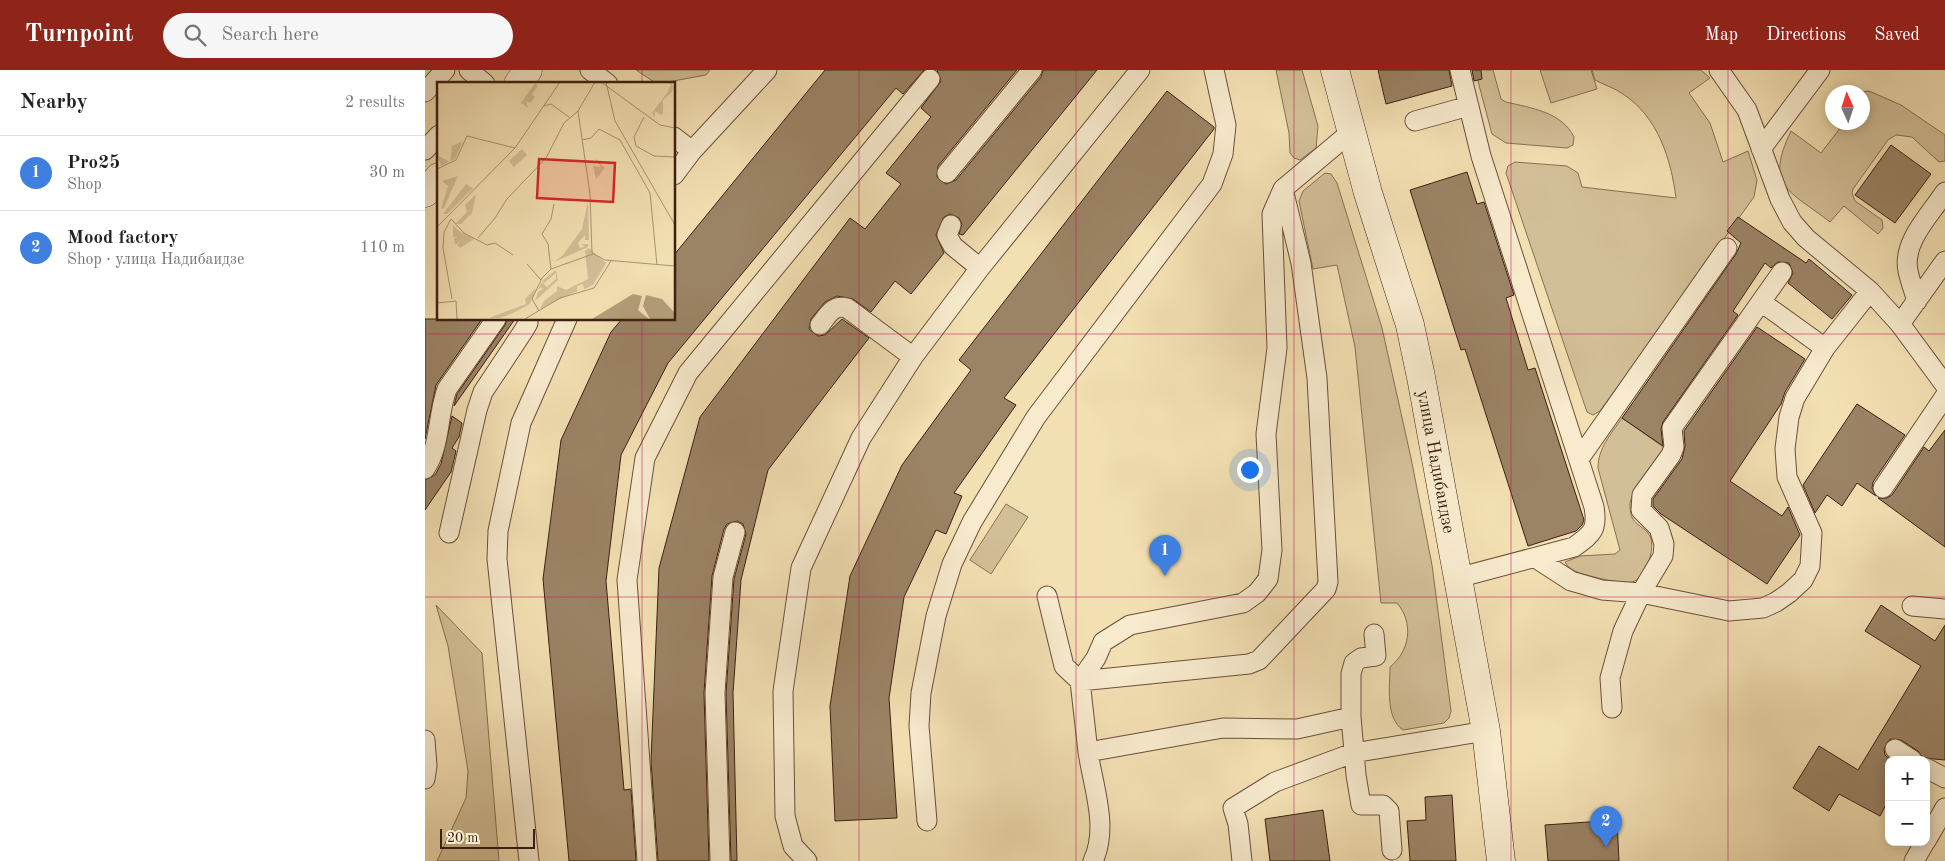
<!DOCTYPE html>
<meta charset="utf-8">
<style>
:root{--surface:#fff;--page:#f6f6f6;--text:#202124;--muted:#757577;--line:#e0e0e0;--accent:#8f2418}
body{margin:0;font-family:"Old Standard TT",serif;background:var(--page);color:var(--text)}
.controls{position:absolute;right:15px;bottom:15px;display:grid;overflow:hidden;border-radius:10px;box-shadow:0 2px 12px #0003}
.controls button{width:45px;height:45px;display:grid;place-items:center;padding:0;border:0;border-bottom:1px solid var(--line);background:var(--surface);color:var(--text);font:25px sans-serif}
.compass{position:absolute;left:1400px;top:15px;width:45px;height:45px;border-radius:50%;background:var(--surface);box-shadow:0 2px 12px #0003;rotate:357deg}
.scale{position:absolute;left:15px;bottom:12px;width:95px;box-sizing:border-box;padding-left:5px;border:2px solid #3c2011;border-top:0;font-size:14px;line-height:18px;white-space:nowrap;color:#3c2011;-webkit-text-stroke:4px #f7eacd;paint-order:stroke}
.you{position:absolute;left:824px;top:399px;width:18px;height:18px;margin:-12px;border:4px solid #fff;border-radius:50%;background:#1a73e8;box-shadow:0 0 0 8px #1a73e833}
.badge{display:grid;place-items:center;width:32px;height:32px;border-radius:50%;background:var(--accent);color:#fff;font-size:16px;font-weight:700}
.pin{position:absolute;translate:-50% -41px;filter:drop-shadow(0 1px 2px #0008)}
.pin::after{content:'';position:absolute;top:26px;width:18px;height:15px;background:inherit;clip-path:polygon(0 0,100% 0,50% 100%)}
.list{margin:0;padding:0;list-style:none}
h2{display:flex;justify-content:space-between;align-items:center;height:65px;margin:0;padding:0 20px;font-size:21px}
h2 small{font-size:16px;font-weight:400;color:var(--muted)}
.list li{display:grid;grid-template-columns:32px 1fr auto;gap:15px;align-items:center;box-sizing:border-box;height:75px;padding:0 20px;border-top:1px solid var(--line)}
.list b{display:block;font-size:19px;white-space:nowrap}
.list p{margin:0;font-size:16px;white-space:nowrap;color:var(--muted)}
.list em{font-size:16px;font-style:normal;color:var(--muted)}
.icon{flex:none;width:28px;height:28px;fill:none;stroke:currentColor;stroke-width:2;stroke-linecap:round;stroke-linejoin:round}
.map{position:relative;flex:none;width:1520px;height:791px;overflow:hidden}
header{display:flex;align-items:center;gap:30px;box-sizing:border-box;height:70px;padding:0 25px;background:var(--accent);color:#fff}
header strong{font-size:24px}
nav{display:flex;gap:28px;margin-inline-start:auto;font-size:18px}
.search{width:350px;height:45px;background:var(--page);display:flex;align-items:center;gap:12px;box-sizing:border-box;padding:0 18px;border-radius:28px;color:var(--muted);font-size:19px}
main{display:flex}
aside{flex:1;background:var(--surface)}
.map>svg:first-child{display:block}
.green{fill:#d3bf97;stroke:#887054}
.building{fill:#9b8365;stroke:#3c2011}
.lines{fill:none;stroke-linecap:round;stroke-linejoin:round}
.lane-casing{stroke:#6a5039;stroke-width:21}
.street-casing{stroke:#6a5039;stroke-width:29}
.secondary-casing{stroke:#3c2011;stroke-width:29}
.lane{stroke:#f7eacd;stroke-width:19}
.street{stroke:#f7eacd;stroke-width:28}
.secondary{stroke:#f7eacd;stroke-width:28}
.grid{fill:none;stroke:#c2185b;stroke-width:1;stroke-opacity:0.55}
.labels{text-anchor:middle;stroke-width:5;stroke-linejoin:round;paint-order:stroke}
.street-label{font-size:18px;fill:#3c2011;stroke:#f7eacd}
.inset-road{fill:none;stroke:#a99372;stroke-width:1}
.view{fill:#d62828;fill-opacity:0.15;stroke:#d62828;stroke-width:2.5}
.inset-edge{fill:none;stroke:#3c2011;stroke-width:2.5}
</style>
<header>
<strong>Turnpoint</strong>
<div class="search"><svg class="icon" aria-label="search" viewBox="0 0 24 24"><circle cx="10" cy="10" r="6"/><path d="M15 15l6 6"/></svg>Search here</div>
<nav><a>Map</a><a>Directions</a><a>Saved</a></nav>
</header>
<main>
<aside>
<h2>Nearby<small>2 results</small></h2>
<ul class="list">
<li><span class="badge" style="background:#3f7fe0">1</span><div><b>Pro25</b><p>Shop</p></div><em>30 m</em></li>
<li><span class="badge" style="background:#3f7fe0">2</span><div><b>Mood factory</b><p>Shop · улица Надибаидзе</p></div><em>110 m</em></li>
</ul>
</aside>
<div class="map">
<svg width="1520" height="791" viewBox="0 0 1520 791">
<rect width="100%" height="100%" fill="#f2dfb2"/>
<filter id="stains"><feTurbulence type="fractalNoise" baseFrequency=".004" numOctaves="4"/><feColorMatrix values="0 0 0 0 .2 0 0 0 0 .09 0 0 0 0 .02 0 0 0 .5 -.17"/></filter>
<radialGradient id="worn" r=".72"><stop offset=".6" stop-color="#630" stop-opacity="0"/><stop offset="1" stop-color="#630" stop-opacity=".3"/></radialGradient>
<path class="green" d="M211,0h74l-4,5 -49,9z
M851,0h26l16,56 -2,22 -16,12 -6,-2 -4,-5 -1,-20z
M1050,0h18l8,29 5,3c25,6 56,10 68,35l-1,8 -6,3 -61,-5 -14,-9z
M1115,0h51l6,19 -46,14z
M1167,0h109l9,8 -21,15 21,30 13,39 25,-11 9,29 -3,17 -154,214 -7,4 -6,-3 -81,-239 2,-7 7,-4 52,4 11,7 4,14 94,11c-5,-39 -18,-81 -53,-104 -8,-6 -19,-9 -28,-14z
M1444,21l32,14 44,30v26l-6,1 -27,-25 -16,-2 -8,5 -35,49 -1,4 3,8 27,19 1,8 -5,6 -34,-28 -14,16c-41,-32 -66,-35 -39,-91l30,22 23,-30 19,-1 -1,-30z
M900,103l6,1 6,9 45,145 29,130 21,107 19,146 -2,7 -5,5 -41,7c-18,-12 -13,-44 -13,-63 20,-16 24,-44 7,-64h-16l-26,-256 -18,-82 -24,4 -14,-68 4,-10z
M1197,348l43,30c-9,13 -36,43 -35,58 0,20 13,18 20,30 6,12 -4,43 -18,46 -9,2 -24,-2 -34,-4 -10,-3 -28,-5 -33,-16l15,-6 35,-2 5,-4 -22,-82c0,-20 13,-34 24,-50z
M581,434l22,13 -37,57 -21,-14z
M11,535l46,48 17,208h-62l29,-63 2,-27 -20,-125z"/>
<path class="building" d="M400,0h99l-21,24 -7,-6 -228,275 -47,92 -15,126 18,209 7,-1 5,72h-67l-26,-282 18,-139 50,-108 11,-13h52v-64z
M512,0h80l-79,96 -1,11 9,7 10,-4 85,-103 2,-7h54l-134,165 -4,-1 3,-10 -3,-6 -9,-4 -6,3 -8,18 8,18 -33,41 -16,-13 -24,31 -18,-13 -16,-3 -12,6 -14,17 -2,10 9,7 7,-1 17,-16 27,19 -101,132 -27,110 -8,113 4,168h-6l-5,-168 8,-114 12,-45 -3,-10 -6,-3 -10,3 -3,5 -12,47 -8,117 5,168h-51l-7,-100 8,-193 41,-151 150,-199 15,11 36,-45 -15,-11 45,-56 -10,-9 20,-27z
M953,0h71l3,16 -66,18z
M1047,0h9l1,9 -8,2z
M742,21l47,36v2l-210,269 12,7 -62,88 8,3 -16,38 -10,-4 -32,67 -15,101 8,120 -62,3 -5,-115 20,-130 52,-111 69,-95 -12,-10z
M1466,75l40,29 -36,49 -40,-28z
M1042,102l10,32 7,-2 30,93 -8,3 22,72 7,-2 49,152 -2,5 -6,6 -48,15 -63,-197 -4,1 -51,-160z
M1313,147l68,46 3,-4 43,36 -20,24 -44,-36 5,-10 -4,-10 -11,-1 -7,6 -6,-5 -32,48 5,4 -75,107 -2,7 2,17 -41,-28 114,-164 5,-11 -14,-12z
M0,249h57l-46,66 -11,54z
M82,249h8l-61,87 3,-12 48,-69z
M1332,257l48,32 -20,33 -4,12 -51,77 52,35 6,-9 12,28 -33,49 -106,-70 -8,-8v-7l29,-40 3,-13 -1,-15z
M1432,334l48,31 -32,47 -1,6 4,8 -19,-13 -15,23 -15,-11 -12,18 -12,-28z
M27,346l10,7 -3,14 -7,11 4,3 -5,21 -26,38v-30l10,-5 6,-11z
M1520,360v117l-67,-49h9l5,-3 32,-48 5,4z
M1456,535l54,36 10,-16v135l-22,-2 -5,-7 -17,-11 -11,-1 -6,10 1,6 6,5h-2v39l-9,17 -41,-22 -10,17 -36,-23 26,-42 39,24 63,-104 -56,-35z
M1027,725l4,66h-46l-3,-40 19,-1 -1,-23z
M898,740l7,51h-60l-5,-42z
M1192,750l2,41h-71l-3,-36z"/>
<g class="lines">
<defs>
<path id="lane" d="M44,0l16,14
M165,0l18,14
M1294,0l28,40 33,89 12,23 14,16 64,53 30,33 45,61
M0,22l20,-22
M990,51l54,-15
M249,67l18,14 -18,24
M1336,79l59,-79
M0,80l14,-15
M267,81l75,-81
M522,103l85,-103
M858,119l18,74 16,115 11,204 -2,7 -67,71 -10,4 -169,17 8,71 135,-24 74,1 54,-12 5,58 5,30h22l6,6 3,39
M526,155l-4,10 6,11 27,22
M1492,231c-3,-10 -7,-20 -9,-30 -6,-29 22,-56 37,-79
M1336,232l64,46
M1475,254l45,-63
M395,255c8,-10 13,-21 27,-17l66,49
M1154,389l148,-211
M0,399c16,-24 12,-53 22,-80l49,-70
M1458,418l62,-92
M24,463l28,-123 6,-18 41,-62 4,-7 -1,-4
M1112,489l34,22 31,9 39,3 88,18 34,-3 13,-6 13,-9 14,-13 7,-14 2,-33 -25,-56 -2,-28 4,-32 6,-19 30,-50 45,-57
M1032,508l117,-31c18,-13 24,-17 20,-40l-113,-351 -21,-86
M622,526l17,70 16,15 16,-23 7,-16 27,-17 113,-22 14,-10 11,-14 4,-29 -6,-116 11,-86 -5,-134 11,-25 68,-57
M1487,536l33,3
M1187,638l-2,-30 13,-47 18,-38 22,-37 1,-12 -5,-16 -18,-18 1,-15 29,-40 3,-8 -2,-19 110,-156
M926,647v-43l3,-11 7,-5 15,-2 -2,-22
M0,670l2,26 -2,13
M1470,679l17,11
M663,682c5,34 21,76 5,109
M1501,698l19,10
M502,751l-8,-95 2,-33 15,-77 16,-52 20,-42 64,-105 176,-233 11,-30 3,-29 -12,-55
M1501,771l19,-33
M104,791l-32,-302 1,-28 23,-108 46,-104
M222,791l-20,-281 18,-122 43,-85 242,-294
M295,791l-5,-168 8,-116 12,-45
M382,791l-14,-15 -8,-30 -2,-125 18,-123 60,-130 52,-81 67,-89 160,-198
M817,791l-4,-37 -5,-16 42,-26 78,-29 133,-22
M1489,791l11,-19"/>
<path id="street" d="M93,14l10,-14
M0,123l14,-16"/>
<g id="secondary">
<path id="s1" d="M910,0l33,123 42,132 11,52 65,354 15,130"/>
</g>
</defs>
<use href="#lane" class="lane-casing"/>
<use href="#street" class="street-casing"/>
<use href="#secondary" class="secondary-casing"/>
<use href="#lane" class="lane"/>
<use href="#street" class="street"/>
<use href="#secondary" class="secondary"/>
</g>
<path class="grid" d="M217,0v14M434,0v791M651,0v791M869,0v791M1086,0v791M1303,0v791M217,249v542M0,264h1520M0,527h1520"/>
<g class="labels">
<g class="street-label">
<text dy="6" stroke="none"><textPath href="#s1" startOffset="405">улица Надибаидзе</textPath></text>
</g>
</g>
<g transform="translate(12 12)">
<rect width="238" height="238" fill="#f2dfb2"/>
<path d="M231,0h3l2,5 -1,5 -9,8v13l-2,2 -6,-4v6l-3,-4 15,-20 4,-8zM98,1l3,3 -6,8 3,3 -5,6 -4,-2 2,7 -7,-5zM26,59l-8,18 -14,7 -4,-11 13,7 2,-16zM85,67l5,6 -13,12 -5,-6zM157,75l11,11 -9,11 -3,-13 8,1zM21,94l-14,32 -3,1 7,-23 -6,-5zM29,102l7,4 -26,26h-4zM39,112l-4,19 -11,11h-6l12,-12 -2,-7zM151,119l1,39h-4v-5l-7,8 2,5 4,-1 -2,-3h6v3l-34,15 9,-7 19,-26zM16,143l6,6 15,8 -14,9 -3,-3 4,-5 -6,5 -1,-7 4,-1h-5zM152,166l17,15 -13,22 -9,4 -1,-5 -6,2v5l-37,18 4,-8 13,-10v-5l9,4 22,-11 -3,-28zM119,188l2,10 -23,21 3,-9 5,-3 -2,-2 -4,4 5,-9 5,5 9,-8v-6l-12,10 -2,-2zM99,206l-6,16 -17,9 -13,5h-11l37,-14 -1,-5z" fill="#d3bf97"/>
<path d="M196,212l9,2 -4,14 11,9h-57zM209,213l16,4 12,13v7h-24l-7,-13z" fill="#b49e7b"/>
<path class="inset-road" d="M158,0l-17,29 12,83 2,59 13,7 70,6M164,0l59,43 15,3M169,0l9,39 60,104M107,24l7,-2 18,13M207,35l-10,20 2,9 18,10 21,1M145,58l9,-2 8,-9 21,11 30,53 7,72M0,87l19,-9 11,-24 48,12M14,137l-7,13 -1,16 9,51M14,137l13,14 23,12 8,-2 18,12M0,145l78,-79 45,-66M41,156l17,-20 12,-19 39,-41 18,-35 14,-12M90,182l14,16M114,187l-3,-25 -6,-10 9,-15 3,-15M0,221l19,-2 1,18M102,229l-7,-12 10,-21 9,-9 42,-15M88,237l35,-21 34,-10 17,-27"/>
<path class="view" d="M102,77l76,4 -2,39 -76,-4z"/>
<rect width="238" height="238" class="inset-edge"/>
</g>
<rect width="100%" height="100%" filter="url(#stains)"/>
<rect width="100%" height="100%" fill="url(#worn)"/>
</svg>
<div class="controls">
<button>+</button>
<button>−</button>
</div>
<svg class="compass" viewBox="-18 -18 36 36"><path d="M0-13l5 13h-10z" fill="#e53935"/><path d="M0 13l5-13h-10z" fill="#757577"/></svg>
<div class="scale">20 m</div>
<div class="you"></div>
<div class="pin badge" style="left:740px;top:506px;background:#3f7fe0">1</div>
<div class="pin badge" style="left:1181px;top:777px;background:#3f7fe0">2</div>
</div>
</main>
